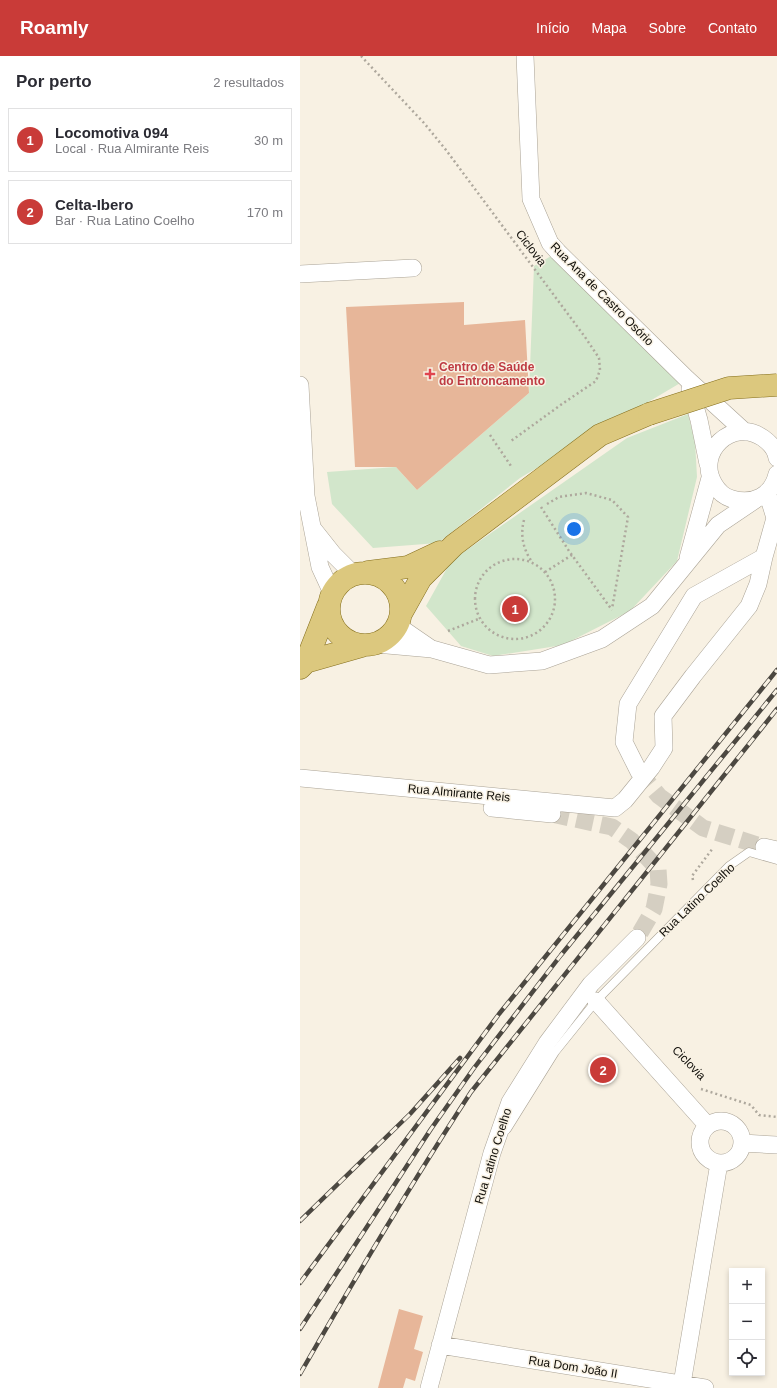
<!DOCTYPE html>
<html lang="pt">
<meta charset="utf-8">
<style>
:root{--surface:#fff;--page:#f7f7f7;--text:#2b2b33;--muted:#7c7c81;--line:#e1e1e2;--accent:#c93b38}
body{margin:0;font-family:Helvetica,sans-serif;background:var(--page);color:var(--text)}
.controls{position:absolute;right:12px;bottom:12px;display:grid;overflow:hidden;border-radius:0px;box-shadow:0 2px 6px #0003}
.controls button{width:36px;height:36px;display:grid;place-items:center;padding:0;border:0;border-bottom:1px solid var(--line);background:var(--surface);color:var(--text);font:20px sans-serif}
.you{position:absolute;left:274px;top:473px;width:14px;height:14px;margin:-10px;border:3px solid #fff;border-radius:50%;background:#1a73e8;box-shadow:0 0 0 6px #1a73e833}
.badge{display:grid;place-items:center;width:26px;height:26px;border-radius:50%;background:var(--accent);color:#fff;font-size:13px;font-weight:700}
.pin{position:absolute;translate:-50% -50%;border:2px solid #fff;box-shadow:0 1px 4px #0006}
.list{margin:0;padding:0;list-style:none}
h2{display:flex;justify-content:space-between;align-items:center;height:52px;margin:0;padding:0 16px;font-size:17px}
h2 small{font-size:13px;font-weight:400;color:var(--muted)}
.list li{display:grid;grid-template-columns:26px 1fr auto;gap:12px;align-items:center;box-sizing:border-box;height:64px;margin:0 8px 8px;padding:0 8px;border:1px solid var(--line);border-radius:0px}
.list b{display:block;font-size:15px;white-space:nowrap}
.list p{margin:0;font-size:13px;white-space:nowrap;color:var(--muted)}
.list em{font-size:13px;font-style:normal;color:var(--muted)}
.icon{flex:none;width:22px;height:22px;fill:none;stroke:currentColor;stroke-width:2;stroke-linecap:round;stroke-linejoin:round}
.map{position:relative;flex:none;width:477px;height:1332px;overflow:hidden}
header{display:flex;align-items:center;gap:24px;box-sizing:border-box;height:56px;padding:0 20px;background:var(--accent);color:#fff}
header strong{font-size:19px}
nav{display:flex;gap:22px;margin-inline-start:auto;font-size:14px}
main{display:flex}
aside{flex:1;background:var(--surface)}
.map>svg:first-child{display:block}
.green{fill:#d2e6cb}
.building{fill:#e7b699}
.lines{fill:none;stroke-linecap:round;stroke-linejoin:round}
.minor-tunnel{stroke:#d5cfc2;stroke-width:17;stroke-dasharray:17 8;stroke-linecap:butt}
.service-casing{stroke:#aaa396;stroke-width:9}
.minor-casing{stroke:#aaa396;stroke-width:18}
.primary-casing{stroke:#856f1d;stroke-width:23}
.path{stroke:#aea89d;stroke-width:2.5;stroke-dasharray:2 3;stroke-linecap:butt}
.service{stroke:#fff;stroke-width:8}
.minor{stroke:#fff;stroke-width:17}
.primary{stroke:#dcc87e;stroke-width:22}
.rail-casing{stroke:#4c4841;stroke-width:4.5}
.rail{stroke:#f8f1e3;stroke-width:3;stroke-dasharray:9;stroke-linecap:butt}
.primary-bridge-casing{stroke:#856f1d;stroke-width:23;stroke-linecap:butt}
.primary-bridge{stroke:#dcc87e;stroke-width:22}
.health-dot{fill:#e0444e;stroke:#f8f1e3;stroke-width:1.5}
.labels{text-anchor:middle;stroke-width:3;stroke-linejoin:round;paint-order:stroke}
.street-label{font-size:12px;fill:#0f0d08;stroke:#f8f1e3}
.health-label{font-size:12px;font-weight:bold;fill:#be3a42;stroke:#f8f1e3;text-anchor:start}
</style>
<header>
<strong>Roamly</strong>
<nav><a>Início</a><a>Mapa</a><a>Sobre</a><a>Contato</a></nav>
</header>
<main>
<aside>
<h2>Por perto<small>2 resultados</small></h2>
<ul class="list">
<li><span class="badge">1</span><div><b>Locomotiva 094</b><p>Local · Rua Almirante Reis</p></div><em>30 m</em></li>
<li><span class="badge">2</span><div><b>Celta-Ibero</b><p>Bar · Rua Latino Coelho</p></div><em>170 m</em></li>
</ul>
</aside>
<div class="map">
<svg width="477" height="1332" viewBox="0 0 477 1332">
<rect width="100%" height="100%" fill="#f8f1e3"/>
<path class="green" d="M258,196l129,127 -167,99 -82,65 -65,5 -41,-44 -5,-32 69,-5 21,23 112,-97 5,-127z
M388,358l7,27 2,36 -20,84 -47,50 -67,34 -70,11 -32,-10 -35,-40 25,-45 176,-123z"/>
<path class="building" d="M164,246v23l61,-5 4,73 -112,97 -21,-23h-41l-9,-160z
M99,1253l24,7 -9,33 9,3 -8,29 -9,-3 -3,10h-25z"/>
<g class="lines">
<path class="minor-tunnel" d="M339,716l20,24 44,32 61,19
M252,758l60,13 20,14 26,28 1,15 -5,25 -17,29"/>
<defs>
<path id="service" d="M207,1073l48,-77 41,-51 133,-135 20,-14 28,8"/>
<path id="minor" d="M225,0l6,143 19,44 8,9 129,127 58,53
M0,218l113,-6
M0,329l6,111 14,71 12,26
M390,333l9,31 9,44
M477,402c-1,-8 -7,-15 -14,-20 -30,-21 -68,14 -49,46 4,7 11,13 18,15 21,6 40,-3 45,-25
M14,474l19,24 20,20
M388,502l22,-80
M98,570l32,22
M76,588l56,5 57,16 53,-4 60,-22 50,-33 66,-81 37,-25
M339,716l-15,-30 4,-38 66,-108 70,-39
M0,722l315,30 10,-8 26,-32 13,-20 -1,-32 30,-40 56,-70 9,-22 6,-27 11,-39 -8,-26
M192,752l60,6
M464,791l13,3
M296,945l111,124
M400 1086a21 21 0 1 1 42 0a21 21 0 1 1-42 0Z
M442,1087l35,2
M140,1289l265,43
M382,1328l37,-221
M129,1332l63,-235 18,-51 37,-59 44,-59 46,-46"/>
<path id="primary" d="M68,516l40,-5 32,-15
M29 553a36 36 0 1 1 72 0a36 36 0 1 1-72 0Z
M102,556l19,-34 33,-33 146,-110 49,-21
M6,606l56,-16
M0,612l6,-6 22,-56"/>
</defs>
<use href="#service" class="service-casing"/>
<use href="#minor" class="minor-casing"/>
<use href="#primary" class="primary-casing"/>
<path class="path" d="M61,0l63,67 22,27 139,187 14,21 1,12 -4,11 -34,23 -51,37
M190,379l21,31
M247,448l12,-7 27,-4 26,7 16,17 -16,92
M241,451l28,44 43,59
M224,464c-4,15 -1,29 8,42
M175 543a40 40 0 1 1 80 0a40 40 0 1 1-80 0Z
M245,516l27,-17
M148,575l33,-13
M393,824l-1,-4 21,-28
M401,1033l50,16 8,10 18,2"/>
<use href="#service" class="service"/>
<use href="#minor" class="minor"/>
<use href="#primary" class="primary"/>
<defs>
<path id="rail" d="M0,1165l110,-107 50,-56
M0,1227l199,-269 278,-344
M0,1273l131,-200 43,-61 87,-113 216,-265
M0,1318c55,-96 111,-190 171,-282l306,-383"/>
</defs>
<use href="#rail" class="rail-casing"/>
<use href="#rail" class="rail"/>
<defs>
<path id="primary-bridge" d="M349,358l80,-26 48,-3"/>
</defs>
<use href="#primary-bridge" class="primary-bridge-casing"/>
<use href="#primary-bridge" class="primary-bridge"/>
</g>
<path class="health-dot" d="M128 312h4v4h4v4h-4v4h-4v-4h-4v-4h4z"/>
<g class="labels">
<g class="street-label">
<text transform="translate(231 192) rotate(53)" y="4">Ciclovia</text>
<text transform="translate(302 238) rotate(45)" y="4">Rua Ana de Castro Osório</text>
<text transform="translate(159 737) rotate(5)" y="4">Rua Almirante Reis</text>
<text transform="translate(397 844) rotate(-44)" y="4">Rua Latino Coelho</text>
<text transform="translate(389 1007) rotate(46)" y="4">Ciclovia</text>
<text transform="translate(193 1100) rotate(-73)" y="4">Rua Latino Coelho</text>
<text transform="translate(273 1311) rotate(9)" y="4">Rua Dom João II</text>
</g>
<g class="health-label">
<text x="139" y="315">Centro de Saúde<tspan x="139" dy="14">do Entroncamento</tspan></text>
</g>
</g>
</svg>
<div class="controls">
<button>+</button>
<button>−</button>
<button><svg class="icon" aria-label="locate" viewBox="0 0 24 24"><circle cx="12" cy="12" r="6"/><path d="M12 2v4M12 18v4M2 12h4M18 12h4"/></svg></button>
</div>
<div class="you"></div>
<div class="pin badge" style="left:215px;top:553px">1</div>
<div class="pin badge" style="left:303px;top:1014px">2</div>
</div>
</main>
